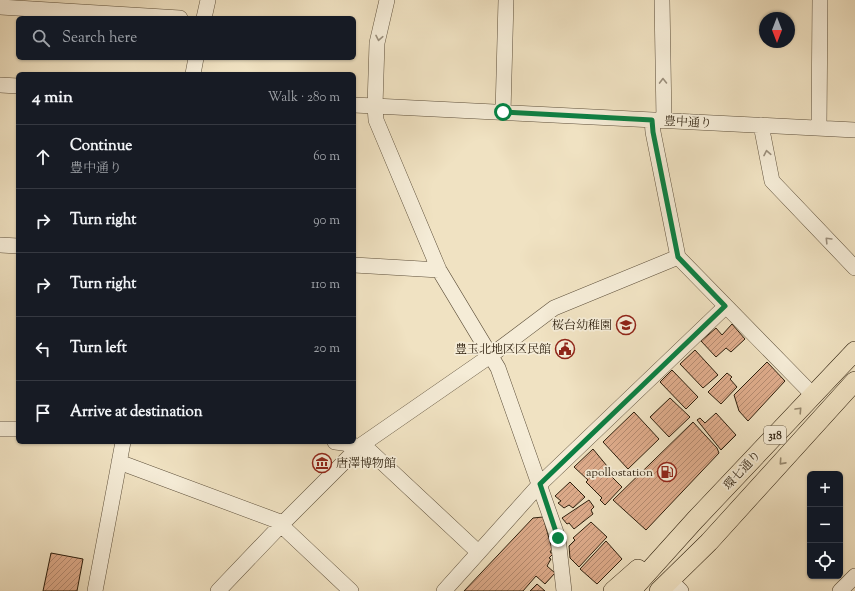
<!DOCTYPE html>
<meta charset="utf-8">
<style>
:root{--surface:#171b24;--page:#20242c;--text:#f1f3f6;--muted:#9ea1a6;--line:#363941}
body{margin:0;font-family:"Sorts Mill Goudy","Noto Serif JP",serif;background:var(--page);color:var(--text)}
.controls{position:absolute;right:12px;bottom:12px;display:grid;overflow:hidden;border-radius:6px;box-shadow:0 1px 3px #0004}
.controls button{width:36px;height:36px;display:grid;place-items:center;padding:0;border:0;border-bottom:1px solid var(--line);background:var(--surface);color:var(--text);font:20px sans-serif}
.compass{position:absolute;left:759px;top:12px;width:36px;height:36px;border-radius:50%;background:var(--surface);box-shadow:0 1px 3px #0004;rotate:180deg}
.stop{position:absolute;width:12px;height:12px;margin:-9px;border:3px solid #0b8043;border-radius:50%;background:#fff}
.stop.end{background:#0b8043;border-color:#fff;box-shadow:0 1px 4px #0008}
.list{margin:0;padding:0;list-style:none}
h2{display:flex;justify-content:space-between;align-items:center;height:52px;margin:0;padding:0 16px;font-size:17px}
h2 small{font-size:13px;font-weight:400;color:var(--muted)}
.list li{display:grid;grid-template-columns:26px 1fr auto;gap:12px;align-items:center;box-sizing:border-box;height:64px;padding:0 16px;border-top:1px solid var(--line)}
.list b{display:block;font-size:15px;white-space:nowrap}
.list p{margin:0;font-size:13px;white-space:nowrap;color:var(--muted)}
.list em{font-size:13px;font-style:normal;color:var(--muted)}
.icon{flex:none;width:22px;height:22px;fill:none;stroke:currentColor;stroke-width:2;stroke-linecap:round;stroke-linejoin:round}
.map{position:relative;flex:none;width:855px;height:591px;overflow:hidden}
.search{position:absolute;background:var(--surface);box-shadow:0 1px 3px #0004;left:16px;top:16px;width:340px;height:44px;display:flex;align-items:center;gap:10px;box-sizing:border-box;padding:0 14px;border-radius:6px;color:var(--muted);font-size:15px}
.panel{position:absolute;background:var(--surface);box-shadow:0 1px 3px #0004;left:16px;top:72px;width:340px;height:372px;border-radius:6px}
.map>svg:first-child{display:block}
.building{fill:url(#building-hatch);stroke:#2c1e0c}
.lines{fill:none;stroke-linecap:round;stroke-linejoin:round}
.minor-casing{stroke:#5d4f3a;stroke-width:16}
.major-casing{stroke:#2c1e0c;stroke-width:20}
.minor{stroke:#f5ecd7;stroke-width:15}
.major{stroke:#f0e2c2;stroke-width:19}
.oneway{stroke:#9b8f7c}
.oneway2{stroke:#988a70}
.route{stroke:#0b8043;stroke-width:5}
.labels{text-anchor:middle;stroke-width:3.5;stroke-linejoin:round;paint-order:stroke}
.shield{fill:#f5ecd7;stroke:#685c49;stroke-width:1}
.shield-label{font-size:11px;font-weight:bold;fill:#2c1e0c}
.street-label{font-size:12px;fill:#2c1e0c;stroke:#f5ecd7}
.poi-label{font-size:12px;fill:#2c1e0c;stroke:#f5ecd7;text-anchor:end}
</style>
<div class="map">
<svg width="855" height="591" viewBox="0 0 855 591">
<defs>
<pattern id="building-hatch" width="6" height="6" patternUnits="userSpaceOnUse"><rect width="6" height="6" fill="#dfac8c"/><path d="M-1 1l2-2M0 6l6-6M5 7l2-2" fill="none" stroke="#b58b71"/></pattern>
</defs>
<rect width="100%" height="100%" fill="#f0e2c2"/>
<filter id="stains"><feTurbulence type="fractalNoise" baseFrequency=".005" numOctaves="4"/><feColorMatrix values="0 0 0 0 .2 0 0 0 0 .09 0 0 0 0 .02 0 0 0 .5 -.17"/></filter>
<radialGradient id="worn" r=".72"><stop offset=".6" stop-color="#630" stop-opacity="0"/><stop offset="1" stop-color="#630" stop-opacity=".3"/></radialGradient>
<path class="building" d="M732,324l13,15 -14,13 -5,-4 -10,9 -15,-16 15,-13 6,7z
M695,350l23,25 -15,13 -23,-24z
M767,362l18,19 -37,40 -9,-10 -5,-16z
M672,370l26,27 -12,12 -26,-27z
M727,373l5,4 -2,2 7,8 -16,17 -13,-12z
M670,398l20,19 -21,20 -19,-20z
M634,412l25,27 -31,30 -25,-27z
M716,413l20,22 -15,15 -24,-30 3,-2 5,5z
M693,422l24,26 2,5 -73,77 -33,-30z
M593,449l14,17 -3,3 18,18 -17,18 -5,-5 2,-2 -16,-16 2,-2 -14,-13z
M570,482l15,15 -12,11 -4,-3 -5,3 -6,-5 3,-2 -6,-5z
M589,500l5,7 -3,3 2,4 -19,15 -5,-6 -2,1 -5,-6z
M543,517l9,32 -2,3 3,2 -4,4 2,1 -4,7 8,7 -10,11 -9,-8 -13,15h-59l69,-73z
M591,522l16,15 -28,30 -9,-9 -1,-12 6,-6 -2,-2z
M606,541l16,18 -25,25 -17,-15z
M51,553l32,6 -6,32h-34z
M537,584l8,7h-15z"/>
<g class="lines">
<defs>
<path id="minor" d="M387,0l-10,43 -2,63 1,14 63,150 59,98 60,170 6,53
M662,0l2,120
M0,7l180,11
M204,18l4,-18
M193,74l3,-16
M0,85l18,1
M354,105l501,25
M503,113l3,-113
M652,120l1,12 25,125 135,138
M761,125l11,56 83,87
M819,128l1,-128
M0,245l18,1
M354,265l85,5
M0,429h18
M335,442c13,1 23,4 35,9l108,101
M119,462l164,61
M281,525l70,66
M670,580l11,11
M95,591l28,-149
M218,591l63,-66 79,-79 130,-90 64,-48 124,-51
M444,591l96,-107 185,-177
M840,591l15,-15"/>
<path id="major" d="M613,591l25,-22
M631,591l64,-71 160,-169
M659,591l50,-49 146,-161"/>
</defs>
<use href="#minor" class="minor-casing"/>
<use href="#major" class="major-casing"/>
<use href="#minor" class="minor"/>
<use href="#major" class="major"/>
</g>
<defs><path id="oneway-chevron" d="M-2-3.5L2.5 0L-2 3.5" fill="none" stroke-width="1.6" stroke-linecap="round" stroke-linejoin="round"/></defs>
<g class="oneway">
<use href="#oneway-chevron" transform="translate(379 38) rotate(101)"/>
<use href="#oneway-chevron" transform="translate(663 81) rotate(-91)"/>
<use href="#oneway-chevron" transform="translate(767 153) rotate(-101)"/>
<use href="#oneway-chevron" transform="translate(828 240) rotate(-134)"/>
</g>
<g class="oneway2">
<use href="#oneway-chevron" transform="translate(799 410) rotate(-47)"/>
<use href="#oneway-chevron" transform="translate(782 462) rotate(132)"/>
</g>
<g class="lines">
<path class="route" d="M503,112l149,8 1,12 25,125 47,49 -185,178 18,54"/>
</g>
<defs>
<symbol id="school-ring" viewBox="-11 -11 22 22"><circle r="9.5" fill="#f5ecd7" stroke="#8f2418" stroke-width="1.5"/><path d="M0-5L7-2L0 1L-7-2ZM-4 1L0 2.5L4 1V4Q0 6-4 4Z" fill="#8f2418"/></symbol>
<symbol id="civic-ring" viewBox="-11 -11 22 22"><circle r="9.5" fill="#f5ecd7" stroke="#8f2418" stroke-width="1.5"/><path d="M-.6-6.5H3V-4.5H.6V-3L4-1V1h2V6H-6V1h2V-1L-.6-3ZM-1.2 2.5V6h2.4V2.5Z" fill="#8f2418"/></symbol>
<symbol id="museum-ring" viewBox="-11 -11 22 22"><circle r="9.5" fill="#f5ecd7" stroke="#8f2418" stroke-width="1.5"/><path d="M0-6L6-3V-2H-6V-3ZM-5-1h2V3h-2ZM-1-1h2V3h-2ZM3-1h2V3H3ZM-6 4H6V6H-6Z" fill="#8f2418"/></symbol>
<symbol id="fuel-ring" viewBox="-11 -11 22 22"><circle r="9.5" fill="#f5ecd7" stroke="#8f2418" stroke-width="1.5"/><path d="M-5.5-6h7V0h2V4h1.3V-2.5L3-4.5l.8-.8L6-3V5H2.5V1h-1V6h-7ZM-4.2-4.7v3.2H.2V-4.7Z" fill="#8f2418"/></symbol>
</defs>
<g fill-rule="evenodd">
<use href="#school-ring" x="615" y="314" width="22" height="22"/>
<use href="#civic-ring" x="554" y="338" width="22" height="22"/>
<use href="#museum-ring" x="311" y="452" width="22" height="22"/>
<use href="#fuel-ring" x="656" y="461" width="22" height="22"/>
</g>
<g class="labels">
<rect class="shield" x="764" y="426" width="22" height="18" rx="3"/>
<g class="shield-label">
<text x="775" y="439">318</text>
</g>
<g class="street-label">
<text transform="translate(688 122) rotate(3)" y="4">豊中通り</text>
<text transform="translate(742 470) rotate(-47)" y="4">環七通り</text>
</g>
<g class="poi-label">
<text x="612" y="329">桜台幼稚園</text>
<text x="551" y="353">豊玉北地区区民館</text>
<text x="336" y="467" text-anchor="start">唐澤博物館</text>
<text x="653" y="476">apollostation</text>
</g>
</g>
<rect width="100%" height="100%" filter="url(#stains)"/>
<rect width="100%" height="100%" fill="url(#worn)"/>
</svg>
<div class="controls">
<button>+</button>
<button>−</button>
<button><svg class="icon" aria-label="locate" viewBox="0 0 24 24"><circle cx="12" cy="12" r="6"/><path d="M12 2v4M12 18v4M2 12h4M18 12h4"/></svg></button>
</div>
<svg class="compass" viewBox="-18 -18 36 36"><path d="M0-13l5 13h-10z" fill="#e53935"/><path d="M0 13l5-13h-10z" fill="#9ea1a6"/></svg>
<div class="stop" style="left:503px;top:112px"></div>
<div class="stop end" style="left:558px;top:538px"></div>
<div class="search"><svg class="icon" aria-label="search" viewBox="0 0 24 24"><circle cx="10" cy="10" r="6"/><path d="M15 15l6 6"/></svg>Search here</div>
<section class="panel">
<h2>4 min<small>Walk · 280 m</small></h2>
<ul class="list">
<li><svg class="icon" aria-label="ahead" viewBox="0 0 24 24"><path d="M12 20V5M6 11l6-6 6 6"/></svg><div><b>Continue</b><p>豊中通り</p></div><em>60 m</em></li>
<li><svg class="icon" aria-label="right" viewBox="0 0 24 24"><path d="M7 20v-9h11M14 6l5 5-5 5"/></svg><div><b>Turn right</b></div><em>90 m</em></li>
<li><svg class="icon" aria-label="right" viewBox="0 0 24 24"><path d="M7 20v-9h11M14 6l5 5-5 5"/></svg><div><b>Turn right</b></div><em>110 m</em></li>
<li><svg class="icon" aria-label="left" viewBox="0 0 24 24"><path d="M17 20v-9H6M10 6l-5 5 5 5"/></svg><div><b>Turn left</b></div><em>20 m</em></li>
<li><svg class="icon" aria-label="arrive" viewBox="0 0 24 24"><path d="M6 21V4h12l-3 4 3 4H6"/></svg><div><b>Arrive at destination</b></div></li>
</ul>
</section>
</div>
